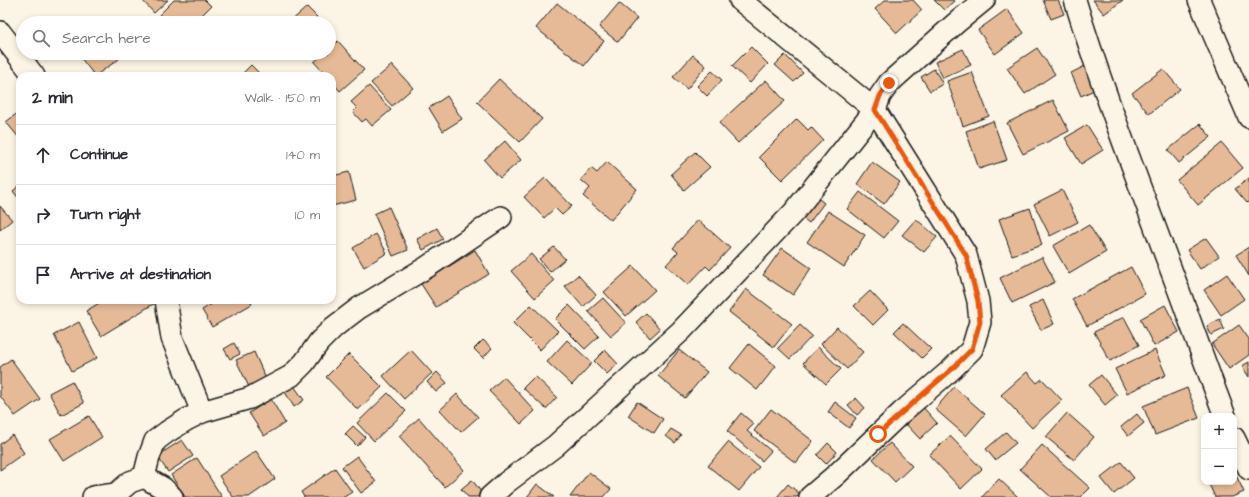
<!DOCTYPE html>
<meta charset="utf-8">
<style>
:root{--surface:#fff;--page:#f2f2f3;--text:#2b2b33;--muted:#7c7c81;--line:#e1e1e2}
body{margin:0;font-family:"Architects Daughter",sans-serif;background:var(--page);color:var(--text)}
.controls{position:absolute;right:12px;bottom:12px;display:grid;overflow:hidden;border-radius:8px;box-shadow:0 2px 6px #0003}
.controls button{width:36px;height:36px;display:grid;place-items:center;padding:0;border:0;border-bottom:1px solid var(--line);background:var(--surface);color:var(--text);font:20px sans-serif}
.stop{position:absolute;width:12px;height:12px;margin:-9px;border:3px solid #ea580c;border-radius:50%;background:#fff}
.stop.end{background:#ea580c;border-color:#fff;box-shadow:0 1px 4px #0008}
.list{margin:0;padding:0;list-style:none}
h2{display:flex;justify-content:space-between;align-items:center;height:52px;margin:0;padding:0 16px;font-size:17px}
h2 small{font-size:13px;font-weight:400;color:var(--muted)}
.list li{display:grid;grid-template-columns:26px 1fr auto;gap:12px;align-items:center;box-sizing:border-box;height:60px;padding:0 16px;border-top:1px solid var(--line)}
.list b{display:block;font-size:15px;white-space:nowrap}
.list em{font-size:13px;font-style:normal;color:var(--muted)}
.icon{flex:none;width:22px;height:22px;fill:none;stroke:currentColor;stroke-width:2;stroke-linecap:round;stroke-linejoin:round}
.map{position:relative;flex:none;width:1249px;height:497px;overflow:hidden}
.search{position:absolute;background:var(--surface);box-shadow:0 2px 6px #0003;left:16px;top:16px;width:320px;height:44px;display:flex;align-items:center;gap:10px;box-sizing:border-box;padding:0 14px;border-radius:22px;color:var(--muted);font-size:15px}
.panel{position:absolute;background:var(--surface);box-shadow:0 2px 6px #0003;left:16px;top:72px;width:320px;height:232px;border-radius:12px}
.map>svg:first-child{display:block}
.building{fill:#e6ba96;stroke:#1c1c1c}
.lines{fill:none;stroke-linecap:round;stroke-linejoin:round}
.street-casing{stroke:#1c1c1c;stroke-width:24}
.street{stroke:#fcf5e5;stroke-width:21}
.route{stroke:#ea580c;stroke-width:5}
</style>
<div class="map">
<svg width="1249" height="497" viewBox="0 0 1249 497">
<rect width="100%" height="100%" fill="#fcf5e5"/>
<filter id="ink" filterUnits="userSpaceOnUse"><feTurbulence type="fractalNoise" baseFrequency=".025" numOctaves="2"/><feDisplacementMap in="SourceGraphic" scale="8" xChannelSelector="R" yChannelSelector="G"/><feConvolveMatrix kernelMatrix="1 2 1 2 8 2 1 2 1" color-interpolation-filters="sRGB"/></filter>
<g filter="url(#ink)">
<path class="building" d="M142,0h26l-14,13z
M174,0h31l6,6 -17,17h-27l-8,-8z
M885,0h28l9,10 -25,23 -22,-24z
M934,0h19l1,1 -10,9z
M1043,0h15l6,14 -13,5z
M1093,0h30l-19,14z
M557,3l47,38 -20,25 -48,-38z
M619,3l18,15 -19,24 -19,-15z
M307,7l10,10 -7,6h-21z
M1007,9l17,24 -29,21 -17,-24z
M338,41l26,29 -24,21 -8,-9v-6h-5l-13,-14 11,-9h4v-4z
M751,47l17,17 -18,19 -18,-17z
M1037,48l18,26 -30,20 -18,-26z
M963,49l8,16 -28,13 -8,-16z
M86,53h28l5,6 -24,17 -15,-19z
M693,55l13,11 -19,23 -14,-12z
M785,55l18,18 -9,9 -19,-17z
M251,65l11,11h-22z
M392,65l21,23 -21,18 -21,-23z
M1085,66l11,23 -15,7 -10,-23z
M934,69l9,15 -13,7 -9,-14z
M1163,69l17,20 -31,25 -17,-21z
M712,71l10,9 -15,16 -10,-10z
M972,72l17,44 -26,10 -16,-45z
M499,79l43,40 -22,23 -43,-40z
M766,80l19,21 -47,42 -19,-20z
M369,86l22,24 -19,16 -6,-7 -4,3 -9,-10 4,-4 -6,-6z
M447,96l15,23 -19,12 -14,-23z
M1053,100l16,31 -46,23 -16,-31z
M20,111v28l-14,-17z
M797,119l11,11 3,-3 12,13 -41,40 -23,-23z
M993,121l14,39 -28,9 -13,-38z
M1200,124l11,13 -32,26 -11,-13z
M1087,125l16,25 -22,14 -16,-26z
M505,141l16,19 -21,18 -16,-18z
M1222,143l21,25 -45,37 -21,-25z
M695,152l15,15 -26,23 -13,-16z
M607,162l30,27 -26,31 -28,-24 7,-8 -9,-8 10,-12 6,5z
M872,162l28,20 -16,22 -27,-20z
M349,172l7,28 -24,6v-30z
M545,178l27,28 -10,9 -7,-7 -11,10 -20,-21z
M1249,178v23l-2,2 -12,-14z
M20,185v15l-7,-9z
M1062,190l16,32 -28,14 -16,-32z
M860,192l38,29 -14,17 -37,-29z
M814,195l10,8 -15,20 -10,-8z
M0,206l12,14 -12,10z
M389,207l19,43 -15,6 -19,-42z
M1030,208l12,37 -30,10 -13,-36z
M828,211l37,24 -21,32 -37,-25z
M916,219l21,18 -13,15 -22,-17z
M698,220l32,28 -20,22 -4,-4 -18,19 -22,-20 12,-13 -5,-4z
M1089,225l17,27 -37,22 -16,-28z
M437,228l6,11 -20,11 -6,-11z
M376,234l11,19 -23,14 -11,-19z
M1206,238l13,18 -19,13 -13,-19z
M554,247l11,12 -15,13 -11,-13z
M1249,247v29l-13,-21z
M782,248l29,20 -18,27 -30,-20z
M475,250l14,24 -53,33 -15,-23z
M531,254l23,27 -19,17 -24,-27z
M1042,257l13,25 -43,21 -12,-25z
M633,266l22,24 -29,26 -22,-24z
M1131,267l14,27 -58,32 -15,-27z
M1227,274l17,25 -23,16 -17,-25z
M578,275l18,20 -13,12 -18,-21z
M746,289l46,35 -18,23 -45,-35z
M870,291l18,19 -15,15 -19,-19z
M603,298l23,25 -15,13 -23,-25z
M104,300h50l1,3 -54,33 -15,-25z
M214,300h36l2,4 -40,23 -10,-17 13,-8z
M1043,300l11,24 -13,6 -12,-23z
M531,305l27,26 -18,19 -27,-27z
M569,305l30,31 -14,13 -30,-30z
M1165,305l14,27 -25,14 -14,-27z
M646,313l14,16 -10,9 -14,-16z
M1124,317l15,28 -29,16 -16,-29z
M1220,319l4,10 -13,6 -4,-9z
M79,322l18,36 -25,13 -18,-36z
M903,323l28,26 -9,9 -28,-26z
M800,325l12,11 -22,23 -12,-11z
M1239,325l10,14v16l-20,14 -17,-25z
M837,327l26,25 -16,17 -26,-25z
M483,340l9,8 -9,10 -9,-9z
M567,340l25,23 -20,22 -25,-23z
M234,343l6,11 -10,5 -6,-10z
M749,344l27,22 -19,24 -27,-22z
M818,347l23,22 -15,15 -23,-21z
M411,350l21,23 -28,26 -21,-23z
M605,350l13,14 -11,10 -13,-13z
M679,350l28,22 -22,26 -27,-22z
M1155,350l11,25 -39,18 -12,-24z
M254,352l12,27 -17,8 -13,-27z
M349,354l33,33 -24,23 -32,-33z
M11,359l29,40 -25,17 -15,-20v-29z
M1249,362v15l-7,-11z
M437,372l10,11 -11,9 -9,-10z
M1027,372l10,11 5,-4 20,21 -30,28 -31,-33z
M1101,375l16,20 -12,10 -16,-20z
M535,376l22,21 -11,12 -23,-21z
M504,377l31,34 -14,13 -32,-33z
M72,381l12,22 -23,12 -12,-22z
M294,386l10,14 -10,7 -9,-15z
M954,387l31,27 -19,22 -31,-27z
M1187,388l12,30 -44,17 -12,-29z
M388,393l18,18 -32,30 -17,-18z
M457,394l21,23 -17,15 -21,-22z
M856,398l9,10 -8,7 -9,-10z
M271,399l14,24 -21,13 -15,-23z
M637,402l26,17 -9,14 -26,-17z
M835,402l21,16 -7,10 -21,-16z
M922,406l15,17 -17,16 -16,-17z
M771,409l42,32 -17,22 -42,-32z
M741,413l13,11 -7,7 24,20 -9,10 -35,-30z
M1067,413l27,24 -20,23 -28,-23z
M1137,414l7,9 -16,13 -7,-9z
M89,416l13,21 -38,24 -14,-22z
M419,418l45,52 -19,17 -46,-51z
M353,426l12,11 -8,9 -12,-12z
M671,429l10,6 -6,8 -9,-7z
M1006,432l10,11 -21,17 -9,-11z
M12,435l12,18 -24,17v-26z
M950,436l32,33 -21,20 -32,-34z
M182,440l11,16 -25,16 -11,-16z
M728,442l31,25 -20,24 -31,-25z
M828,443l9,9 -11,12 -9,-9z
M890,443l22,23 -17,16 -22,-23z
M1042,445l48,43 -9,9h-30l-31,-28z
M256,451l19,28 -26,18h-16l-14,-21z
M357,456l19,26 -15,11 -19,-26z
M197,458l25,39h-37l-14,-22z
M1121,462l13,16 -20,16 -13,-16z
M335,468l17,24 -8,5h-40l-3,-5z
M1234,471l10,21 -12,5h-17l-7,-15h26z
M589,472l22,17 -7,8h-34z
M999,479l19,18h-36z
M472,480l10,13 -5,4h-9l-7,-8z
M537,484l17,13h-27z
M788,484l12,10 -3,3h-20z"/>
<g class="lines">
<defs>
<path id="street" d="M740,0l135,110 91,145 12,46 2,21 -8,27 -20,20 -50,43 -65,62 -27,23
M1075,0c26,86 59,170 90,254 21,54 39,108 60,162
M1199,0l50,117
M0,32l34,44
M166,300l6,38 30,74
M1234,438l15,31
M93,497l23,-3 14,-12 14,-5
M172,497l-9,-9 -19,-11 5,-20 6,-16 12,-9 19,-12 16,-8 48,-14 41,-22 13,-13 15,-21 15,-15 25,-19 68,-41 74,-50
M490,497l17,-15 48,-36 126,-115 113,-119 81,-102 5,-14 9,-13 67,-60 28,-23"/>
</defs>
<use href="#street" class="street-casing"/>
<use href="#street" class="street"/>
</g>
</g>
<g class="lines" filter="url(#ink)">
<path class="route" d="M878,434l45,-40 29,-25 20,-20 8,-27 -2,-21 -12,-46 -91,-145 5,-14 9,-13"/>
</g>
</svg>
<div class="controls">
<button>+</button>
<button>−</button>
</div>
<div class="stop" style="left:878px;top:434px"></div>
<div class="stop end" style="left:889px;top:83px"></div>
<div class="search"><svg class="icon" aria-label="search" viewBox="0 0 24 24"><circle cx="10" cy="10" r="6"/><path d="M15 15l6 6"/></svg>Search here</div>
<section class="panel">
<h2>2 min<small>Walk · 150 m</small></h2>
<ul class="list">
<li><svg class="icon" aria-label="ahead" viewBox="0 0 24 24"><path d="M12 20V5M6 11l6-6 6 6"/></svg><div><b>Continue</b></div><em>140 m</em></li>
<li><svg class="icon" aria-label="right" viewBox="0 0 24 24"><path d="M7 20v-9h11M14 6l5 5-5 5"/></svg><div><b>Turn right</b></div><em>10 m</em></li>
<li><svg class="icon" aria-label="arrive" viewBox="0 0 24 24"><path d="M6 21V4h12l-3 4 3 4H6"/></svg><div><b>Arrive at destination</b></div></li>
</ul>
</section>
</div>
